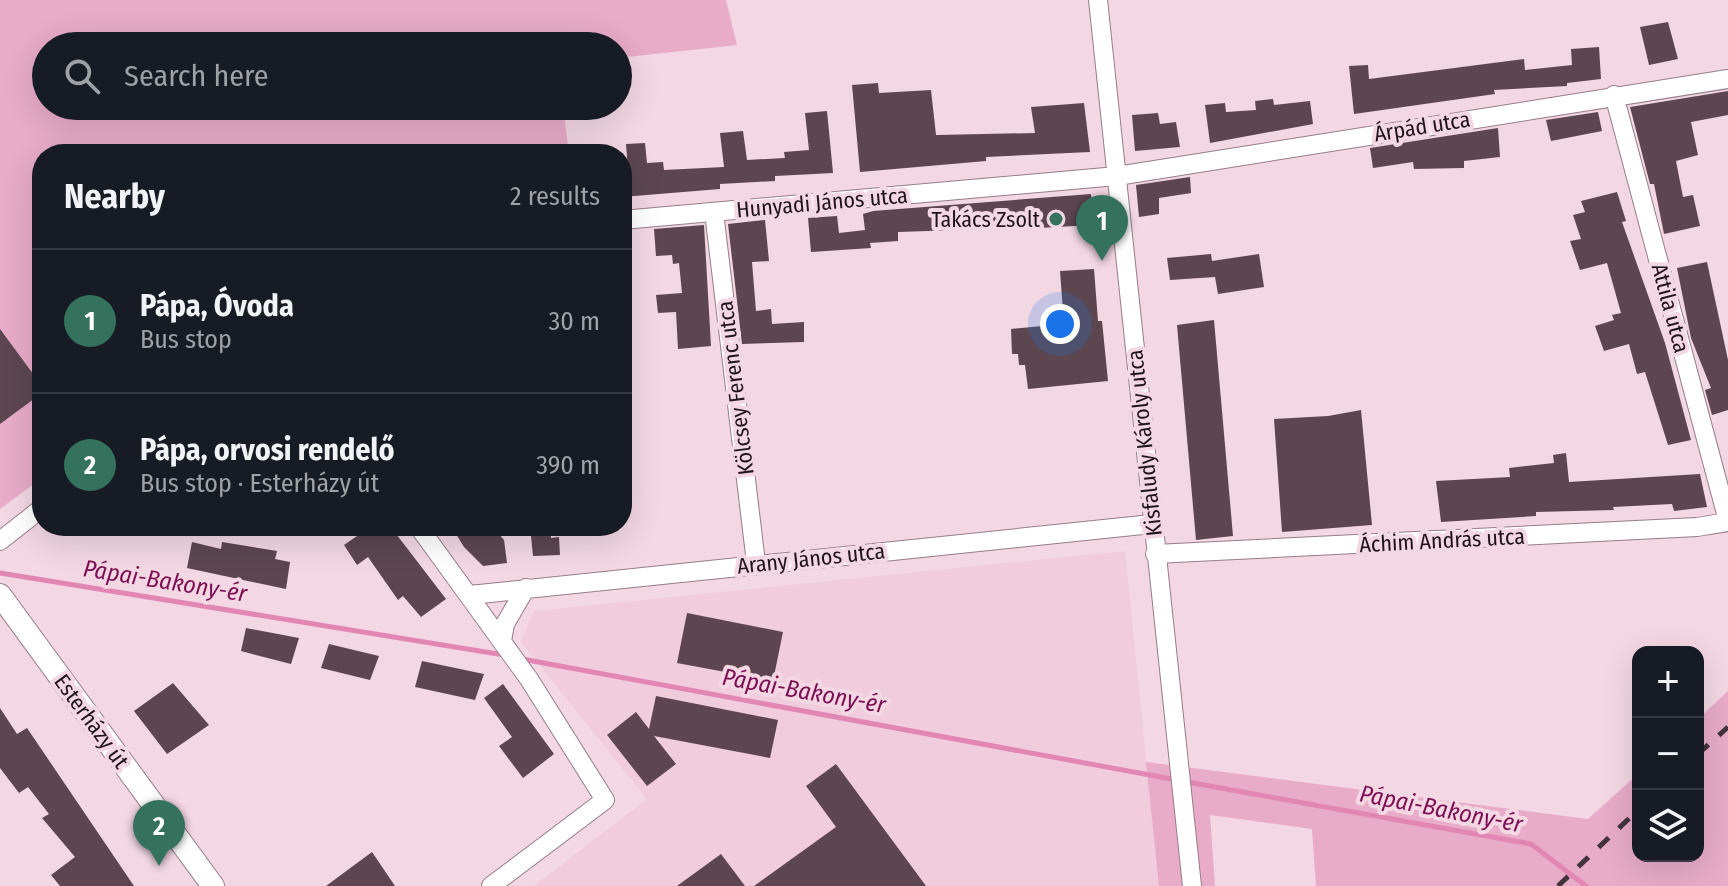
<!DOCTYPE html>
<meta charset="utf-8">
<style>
:root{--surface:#171b24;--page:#242831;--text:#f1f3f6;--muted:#9ea1a6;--line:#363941;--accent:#35725e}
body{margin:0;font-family:"Fira Sans Condensed",sans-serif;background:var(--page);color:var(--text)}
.controls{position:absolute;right:24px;bottom:24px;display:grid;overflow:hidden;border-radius:16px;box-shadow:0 8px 32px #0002}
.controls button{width:72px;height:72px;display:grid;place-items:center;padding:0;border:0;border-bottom:2px solid var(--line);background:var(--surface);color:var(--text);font:40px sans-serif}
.you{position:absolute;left:1060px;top:324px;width:28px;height:28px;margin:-20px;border:6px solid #fff;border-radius:50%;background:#1a73e8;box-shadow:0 0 0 12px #1a73e833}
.badge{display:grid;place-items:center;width:52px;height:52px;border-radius:50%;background:var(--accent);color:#fff;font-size:26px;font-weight:700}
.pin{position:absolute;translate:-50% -66px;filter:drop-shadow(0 2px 4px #0008)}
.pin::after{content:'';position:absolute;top:42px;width:28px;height:24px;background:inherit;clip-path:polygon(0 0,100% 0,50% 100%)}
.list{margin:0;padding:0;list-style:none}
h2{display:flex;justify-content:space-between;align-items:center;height:104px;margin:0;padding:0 32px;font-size:34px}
h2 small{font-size:26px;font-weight:400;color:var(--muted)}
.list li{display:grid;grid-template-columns:52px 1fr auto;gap:24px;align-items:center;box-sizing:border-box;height:144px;padding:0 32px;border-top:2px solid var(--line)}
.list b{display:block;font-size:30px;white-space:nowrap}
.list p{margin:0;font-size:26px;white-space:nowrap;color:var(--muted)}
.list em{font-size:26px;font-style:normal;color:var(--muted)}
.icon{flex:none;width:44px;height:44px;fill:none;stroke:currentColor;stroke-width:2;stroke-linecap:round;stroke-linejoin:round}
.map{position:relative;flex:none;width:1728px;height:886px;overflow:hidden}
.search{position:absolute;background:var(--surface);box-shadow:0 8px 32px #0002;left:32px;top:32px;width:600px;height:88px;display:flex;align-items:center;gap:20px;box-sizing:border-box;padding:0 28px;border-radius:44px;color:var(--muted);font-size:30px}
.panel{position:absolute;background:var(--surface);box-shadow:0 8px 32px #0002;left:32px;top:144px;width:600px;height:392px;border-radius:32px}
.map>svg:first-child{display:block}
.built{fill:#f0ccdd}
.green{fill:#e8abc8}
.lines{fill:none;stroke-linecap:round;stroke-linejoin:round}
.stream{stroke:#e286b4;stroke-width:5}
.building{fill:#5d4650}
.minor-casing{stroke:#967d88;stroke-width:20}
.tertiary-casing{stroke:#967d88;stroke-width:24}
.minor{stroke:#fff;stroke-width:18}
.tertiary{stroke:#fff;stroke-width:22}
.rail{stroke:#41343a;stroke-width:5;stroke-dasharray:14 14;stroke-linecap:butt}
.poi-dot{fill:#35725e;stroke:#f3d7e3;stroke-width:3}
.labels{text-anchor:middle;stroke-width:8;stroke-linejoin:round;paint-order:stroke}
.street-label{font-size:22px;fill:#1f1519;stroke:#f3d7e3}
.poi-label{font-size:22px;fill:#1f1519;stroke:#f3d7e3;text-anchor:end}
.water-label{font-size:24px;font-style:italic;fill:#7e0e54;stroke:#f3d7e3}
</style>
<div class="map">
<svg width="1728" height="886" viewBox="0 0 1728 886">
<rect width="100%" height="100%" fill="#f3d7e3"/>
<path class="built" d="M1125,551l34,335h-625l113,-87 -126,-157 13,-31z"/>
<path class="green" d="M0,0h726l11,45 -119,13v-12h-572v60h517l6,48h-527v324l-42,31z
M1728,691v195h-412l-4,-57 -102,-14 5,71h-56l-13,-124 442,57 50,-45v82h60v-137z"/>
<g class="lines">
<path class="stream" d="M0,573l504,82
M522,659l655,121
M1187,782l344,62 55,42"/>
</g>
<path class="building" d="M1668,22l10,37 -29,6 -9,-38z
M1599,47l2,32 -34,4v3l-73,4 1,4 -141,20 -5,-48 19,-1 1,14 155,-20 1,11 47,-5 -1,-16z
M878,83l1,10 52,-3 5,45 99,-2 -4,-26 53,-4 6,49 -104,5v4l-126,11 -8,-87z
M1728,91v24l-37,7 7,33 -22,6 7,36 10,-2 7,31 -36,8 -10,-50h-4l-20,-77z
M1273,99l1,6 36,-4 3,23 -103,19 -5,-38 20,-2 1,9 30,-2 -1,-9z
M827,111l6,62 -58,3v5l-55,3v5l-98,8v-28h6l-2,-25 19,-1 2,20 16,-1 1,8 60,-3 -4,-34 23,-2 4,29 38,-2 -1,-6 25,-2 -4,-37z
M1598,112l4,19 -51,10 -5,-21z
M1158,113l2,11 16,-2 4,25 -45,4 -3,-36z
M1498,128l2,29 -36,4v7l-50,1 -1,-7 -40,6 -3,-20z
M1190,177l1,16 -32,5v16l-20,3 -3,-32z
M1617,192l9,29 -4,1 43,121 26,97 -23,5 -23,-73 -8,2 -8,-30 -25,7 -9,-25 19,-6 -2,-5 9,-2 -14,-50 -27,7 -10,-29 11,-2 -8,-24 12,-3 -4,-11z
M1091,194l2,31 -54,3v-8l-52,3 1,6 -90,3v9l-28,2 1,5 -60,4 -3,-34 29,-2 2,17 26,-3 -2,-16 10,-3z
M765,220l4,41 -17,1 4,49 15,-2 1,15 32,-2v20l-62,2 -14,-120z
M704,225l7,121 -33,3 -2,-37 -18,1 -2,-18 26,-2 -3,-30 -6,1 -1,-9 -16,1 -2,-27z
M1211,254l1,7 47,-7 5,33 -46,7 -3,-17 -45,3 -3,-22z
M1707,262l21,98v50l-16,5 -7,-25 6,-2 -20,-50 -14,-70z
M1094,269l4,52h4l6,60 -80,8 -3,-24h-6l-1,-11h-6l-1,-25 53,-5 -4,-53z
M1214,320l19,216 -37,4 -19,-215z
M0,329l42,57v7l-42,31z
M1361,410l11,115 -90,7 -8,-113 54,-3z
M1566,453l3,29 131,-8 7,33 -33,4 -2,-7 -59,3 1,3 -78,2v4l-95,6 -5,-41 74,-4 -1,-9 45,-5 -1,-8z
M355,526h35l56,73 -25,18 -18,-21 -5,4 -30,-43 -11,8 -13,-20 16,-11z
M451,526h41l12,14 3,23 -24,3 -19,-19z
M530,526h20l1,12 8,-1 1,18 -27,1z
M192,542l29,7 1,-7 55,9 -2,8 15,3 -4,27 -99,-21z
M687,613l96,19 -10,49 -96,-18z
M246,628l53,10 -8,26 -50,-13z
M329,644l50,12 -9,24 -49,-12z
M422,661l62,13 -9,26 -60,-13z
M173,683l36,42 -42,29 -33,-43z
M503,684l51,70 -31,24 -24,-32 13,-9 -28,-39z
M656,696l122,24 -8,38 -116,-22 22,28 -29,22 -40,-51 29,-23 13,17z
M0,708l17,26 10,-6 107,158h-74l-9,-11 24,-18 -33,-39 7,-4 -21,-27 -9,6 -19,-25z
M836,764l90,122h-172l82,-59 -30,-41z
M372,852l23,34h-69z
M721,854l24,32h-68z"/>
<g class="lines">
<defs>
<path id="minor" d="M1098,0l94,886
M1614,95l114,426
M714,212l42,351
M622,220l495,-44 611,-97
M418,526l111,153 76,121 -114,86
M0,541l42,-33
M1155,554l542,-27 31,-5
M470,595l682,-71
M502,641l3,-17 21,-36"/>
<path id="tertiary" d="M0,595l213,291"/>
</defs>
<use href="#minor" class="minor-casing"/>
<use href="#tertiary" class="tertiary-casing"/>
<use href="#minor" class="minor"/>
<use href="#tertiary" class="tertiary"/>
<path class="rail" d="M1698,754l30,-27
M1558,886l80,-76"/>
</g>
<circle class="poi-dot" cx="1056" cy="219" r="8"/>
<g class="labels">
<g class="street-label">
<text transform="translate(1422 126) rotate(-9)" y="8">Árpád utca</text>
<text transform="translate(822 202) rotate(-5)" y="8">Hunyadi János utca</text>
<text transform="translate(1671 308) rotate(75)" y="8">Attila utca</text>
<text transform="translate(735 388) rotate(-97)" y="8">Kölcsey Ferenc utca</text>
<text transform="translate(1144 443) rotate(-96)" y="8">Kisfaludy Károly utca</text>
<text transform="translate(1442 540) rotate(-3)" y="8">Áchim András utca</text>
<text transform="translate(811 558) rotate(-6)" y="8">Arany János utca</text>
<text transform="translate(92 721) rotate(54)" y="8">Esterházy út</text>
</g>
<g class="poi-label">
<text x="1040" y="227">Takács Zsolt</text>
</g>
<g class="water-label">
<text transform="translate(165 581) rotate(9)" y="8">Pápai-Bakony-ér</text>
<text transform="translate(804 691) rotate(10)" y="8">Pápai-Bakony-ér</text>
<text transform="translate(1441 809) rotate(11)" y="8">Pápai-Bakony-ér</text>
</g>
</g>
</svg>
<div class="controls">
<button>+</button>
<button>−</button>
<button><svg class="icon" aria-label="layers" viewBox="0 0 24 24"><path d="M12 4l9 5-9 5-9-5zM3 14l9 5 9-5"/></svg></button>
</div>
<div class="you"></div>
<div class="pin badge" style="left:1102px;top:261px">1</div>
<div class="pin badge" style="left:159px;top:866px">2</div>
<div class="search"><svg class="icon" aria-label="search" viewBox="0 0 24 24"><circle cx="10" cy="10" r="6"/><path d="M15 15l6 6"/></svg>Search here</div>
<section class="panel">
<h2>Nearby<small>2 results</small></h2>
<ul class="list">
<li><span class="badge">1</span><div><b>Pápa, Óvoda</b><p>Bus stop</p></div><em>30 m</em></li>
<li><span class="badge">2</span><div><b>Pápa, orvosi rendelő</b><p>Bus stop · Esterházy út</p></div><em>390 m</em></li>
</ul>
</section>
</div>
